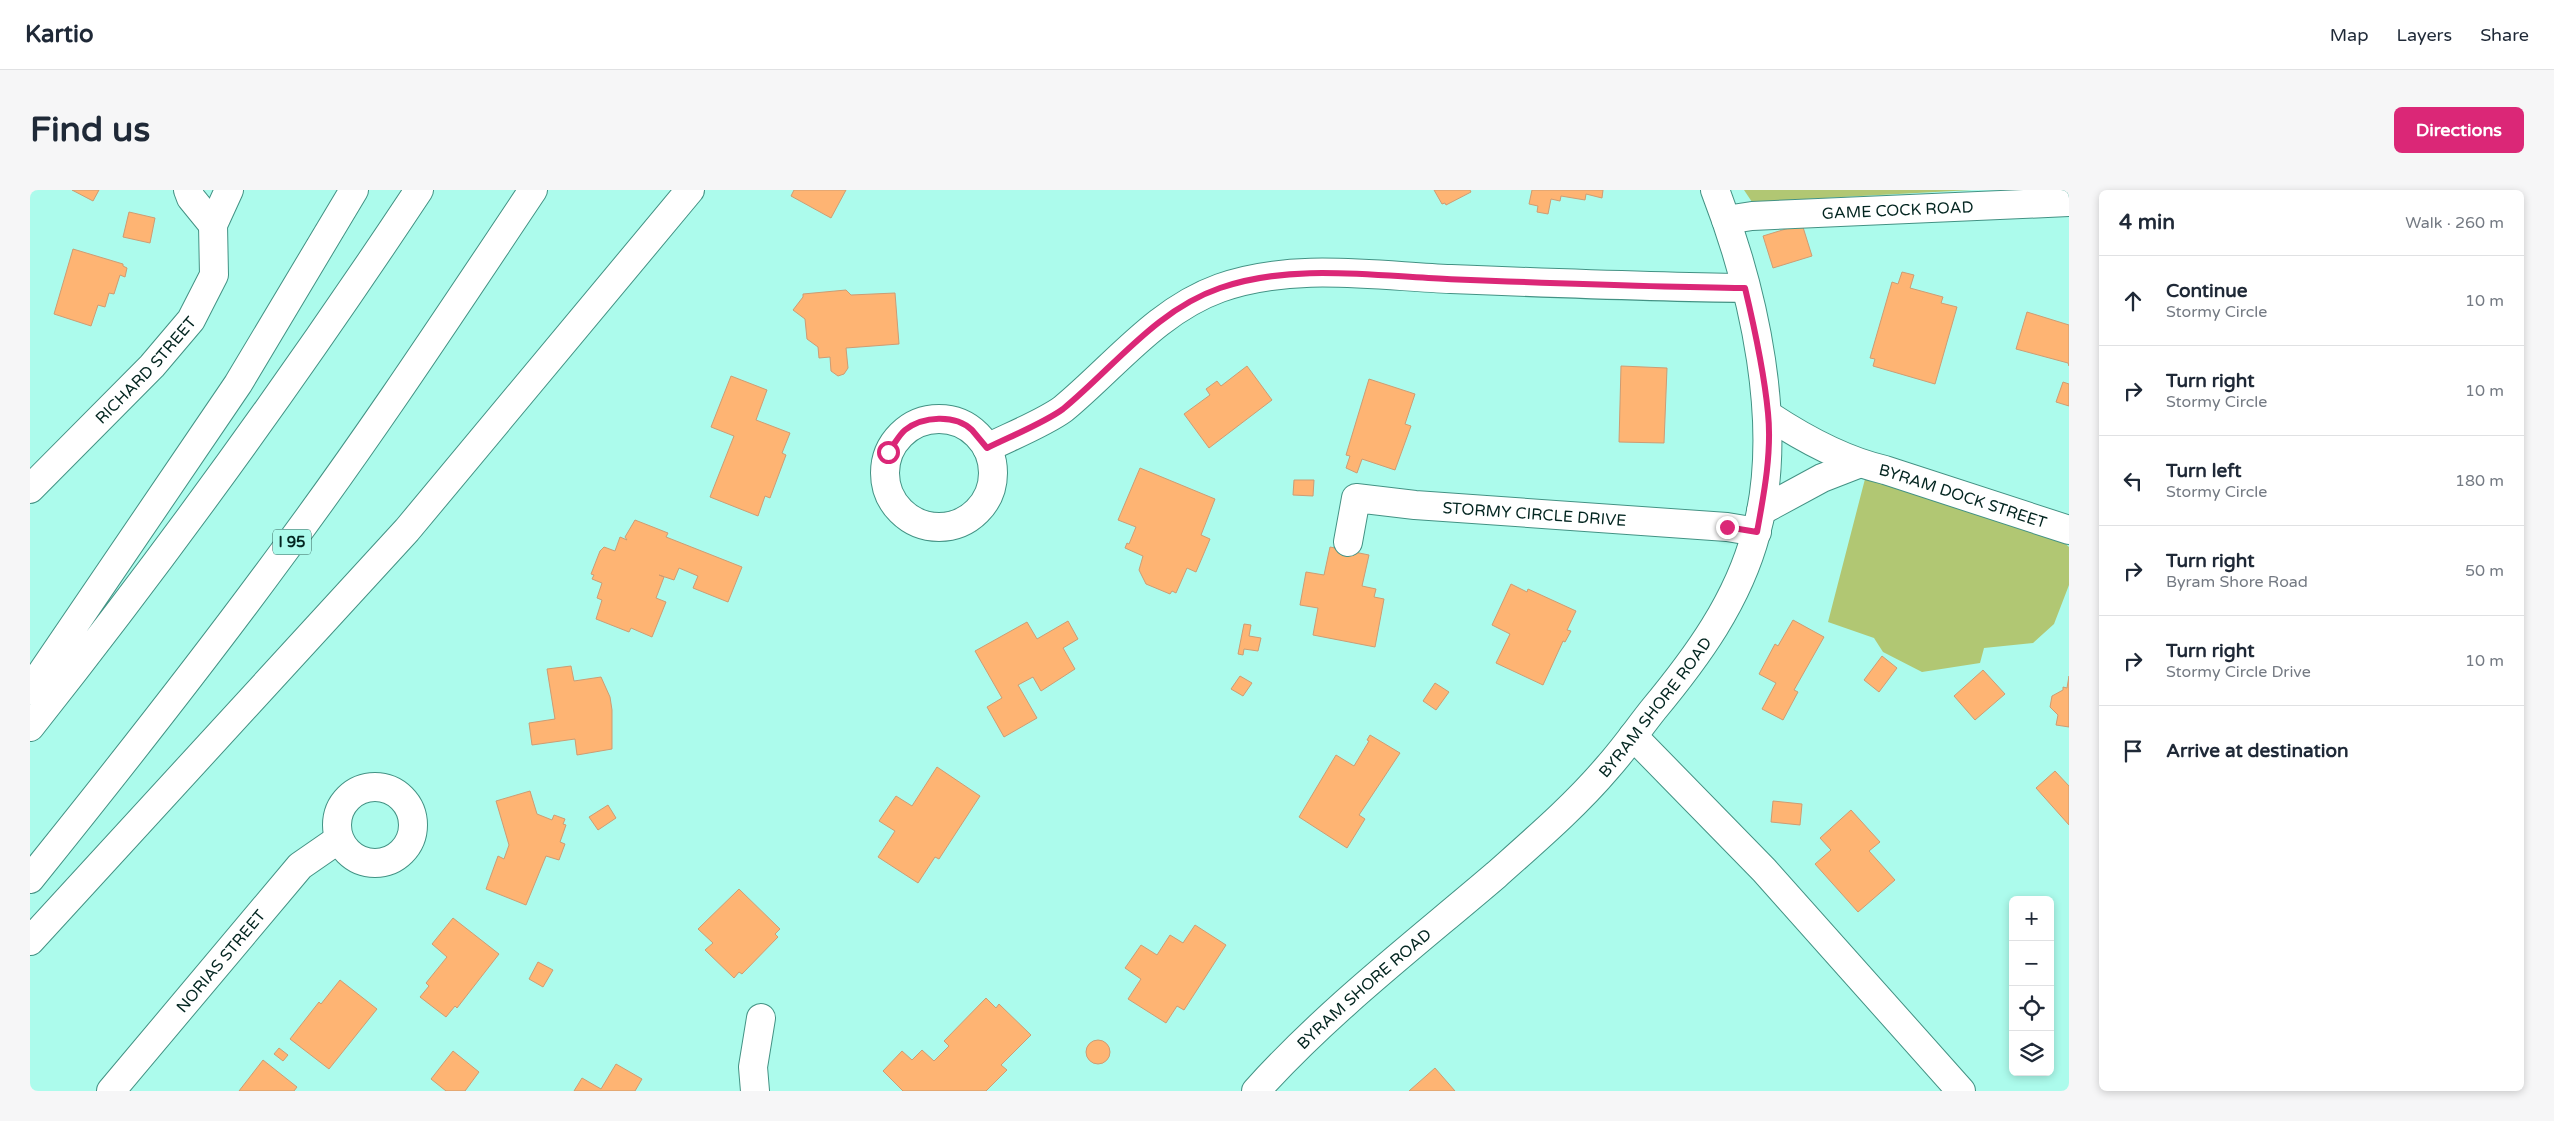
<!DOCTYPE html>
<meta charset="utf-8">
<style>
:root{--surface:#fff;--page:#f6f6f7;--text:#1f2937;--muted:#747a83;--line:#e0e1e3;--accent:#db2777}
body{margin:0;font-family:"Varela Round",sans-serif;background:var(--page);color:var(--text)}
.controls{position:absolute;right:15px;bottom:15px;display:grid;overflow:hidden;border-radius:8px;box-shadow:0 2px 8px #0003}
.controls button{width:45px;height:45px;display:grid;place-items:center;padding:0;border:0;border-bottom:1px solid var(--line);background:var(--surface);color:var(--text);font:25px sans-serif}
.stop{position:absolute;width:15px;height:15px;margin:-11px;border:4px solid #db2777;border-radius:50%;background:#fff}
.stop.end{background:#db2777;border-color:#fff;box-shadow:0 1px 5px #0008}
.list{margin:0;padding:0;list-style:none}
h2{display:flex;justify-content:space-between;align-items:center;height:65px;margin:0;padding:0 20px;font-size:21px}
h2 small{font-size:16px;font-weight:400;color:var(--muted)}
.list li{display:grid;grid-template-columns:32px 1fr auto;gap:15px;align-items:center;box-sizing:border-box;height:90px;padding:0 20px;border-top:1px solid var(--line)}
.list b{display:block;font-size:19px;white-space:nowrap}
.list p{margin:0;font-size:16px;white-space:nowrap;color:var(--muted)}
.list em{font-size:16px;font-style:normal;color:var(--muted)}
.icon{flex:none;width:28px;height:28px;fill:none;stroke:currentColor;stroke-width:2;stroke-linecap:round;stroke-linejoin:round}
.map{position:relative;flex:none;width:2039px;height:901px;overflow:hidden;border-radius:8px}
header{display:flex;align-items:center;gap:30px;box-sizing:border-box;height:70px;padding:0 25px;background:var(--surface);border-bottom:1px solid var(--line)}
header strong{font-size:24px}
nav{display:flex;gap:28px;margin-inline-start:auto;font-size:18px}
.intro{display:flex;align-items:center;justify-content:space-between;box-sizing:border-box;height:120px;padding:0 30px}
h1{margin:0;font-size:35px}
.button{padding:12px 22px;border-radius:8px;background:var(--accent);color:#fff;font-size:18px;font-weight:700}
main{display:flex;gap:30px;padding:0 30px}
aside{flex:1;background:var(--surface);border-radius:8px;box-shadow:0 2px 8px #0003}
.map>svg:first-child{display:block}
.green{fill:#b1c773}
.building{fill:#feb473;stroke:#cd9c73}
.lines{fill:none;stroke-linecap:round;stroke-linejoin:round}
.minor-casing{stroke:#439284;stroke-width:30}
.highway-casing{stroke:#439284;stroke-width:30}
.minor{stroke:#fff;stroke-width:28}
.highway{stroke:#fff;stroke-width:28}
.route{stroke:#db2777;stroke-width:6}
.labels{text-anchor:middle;stroke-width:4;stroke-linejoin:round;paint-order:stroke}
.shield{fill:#acfbec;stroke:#36655d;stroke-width:1}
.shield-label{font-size:15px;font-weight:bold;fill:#032520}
.street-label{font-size:16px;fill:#032520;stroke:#acfbec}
</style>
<header>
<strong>Kartio</strong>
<nav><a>Map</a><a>Layers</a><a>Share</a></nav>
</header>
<div class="intro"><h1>Find us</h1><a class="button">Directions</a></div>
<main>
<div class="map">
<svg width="2039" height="901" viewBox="0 0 2039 901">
<rect width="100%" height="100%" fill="#acfbec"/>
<path class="green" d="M1714,0h228l-220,12z
M1835,289l192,57 12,11v38l-15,39 -21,19 -49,5 -4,15 -58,9 -39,-20 -9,-14 -46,-16z"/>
<path class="building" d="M42,0h27l-6,11z
M764,0h52l-15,28 -40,-22z
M1404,0h36l1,2 -25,13 -1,-2 -3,1z
M1502,0h71l-1,8 -16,-4 -1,6 -24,-4 -1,5 -9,-2 -3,15 -11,-2 1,-6 -9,-2z
M99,22l26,6 -5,25 -27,-6z
M1772,34l10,32 -39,12 -10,-32z
M43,59l50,15v2l4,2 -2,9 -5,-2 -6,19 -5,-1 -4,14 -7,-2 -7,21 -37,-12z
M1872,82l12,3 -4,13 33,9 -2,6 16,4 -22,77 -62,-18 2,-7 -5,-1 22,-76 6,2z
M816,100l5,5 44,-2 4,51 -53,4 2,20 -4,6 -6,2 -7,-5 -1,-14 -11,1 -1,-11 -11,-8 -2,-20 -12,-9 10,-13v-3z
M1997,122l42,13v41l-1,-3 -52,-14z
M1217,176l25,34 -63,48 -25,-34 26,-19 -4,-6 11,-8 4,5z
M1591,176l46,2 -3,75 -45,-1z
M701,186l36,14 -11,30 34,13 -8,20 4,2 -16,43 -5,-2 -7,20 -48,-19 24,-61 -23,-9z
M1339,189l46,15 -10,30 6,2 -16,44 -33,-11 -5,14 -11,-5 4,-12 -4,-1z
M2033,192l6,2v22l-13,-4z
M1110,278l75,31 -14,36 9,4 -14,33 -9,-4 -11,25 -4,-2 -2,3 -24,-10 -7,-14 4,-14 -18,-8 2,-5 2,1 7,-17 -18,-7z
M1264,290h20l-1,16 -20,-1z
M605,330l33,13 -2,4 76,30 -14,35 -35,-14 5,-12 -19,-8 -5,12 -15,-5 5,2 -8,21 10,4 -14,35 -21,-9 -2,4 -33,-13 6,-19 -5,-2 5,-15 -10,-4 2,-4 -3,-1 9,-23 4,-4 11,4 5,-14 7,3 -2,-3z
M1300,357l39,8 -7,31 14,3 -2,8 10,2 -9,48 -62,-12 5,-27 -18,-3 6,-33 18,3z
M1481,394l16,8 1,-3 48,22 -9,19 4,1 -6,11 -2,-1 -20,44 -47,-22 14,-29 -18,-9z
M1763,430l31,17 -30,53 4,2 -15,28 -21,-11 14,-26 -17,-9 16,-30 3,2z
M1038,431l10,18 -15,9 12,21 -34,22 -8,-14 -15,8 19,33 -33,19 -17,-30 15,-9 -27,-47 52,-29 10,17z
M1214,434l7,1 -2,11 12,2 -3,13 -14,-2 -1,6 -5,-1z
M1852,466l15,12 -18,24 -15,-12z
M541,476l3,15 27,-4 9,20 2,13v39l-35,6 -2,-16 -43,6 -3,-22 26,-4 -8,-50z
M1953,480l22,24 -30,26 -21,-24z
M1210,486l12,7 -9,13 -12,-7z
M2039,486v51l-13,-2 2,-10 -8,-8 2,-11 11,-6v-3l4,1z
M1405,493l14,9 -13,18 -13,-9z
M1340,545l30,18 -41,62 6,4 -18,29 -48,-31 37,-62 18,11 15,-25 -2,-1z
M907,577l43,29 -41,63 -4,-2 -17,26 -40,-26 17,-26 -16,-10 17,-25 16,10z
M2025,581l14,15v39l-33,-37z
M500,601l7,23 15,6 2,-5 11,4 -2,5 3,1 -6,17 5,2 -6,16 -13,-4 -20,49 -40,-16 12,-33 6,3 5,-14 -13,-44z
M1743,611l29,3 -2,21 -29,-3z
M578,615l8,13 -18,12 -9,-13z
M1821,620l29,32 -11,9 26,29 -37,32 -43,-48 16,-14 -11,-12z
M709,699l41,40 -5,5 3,3 -36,37 -3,-2 -5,6 -29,-28 8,-7 -15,-14z
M423,728l46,36 -42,54 -2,-2 -9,11 -26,-20 9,-11 -3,-3 21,-26 -15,-13z
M1165,735l31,20 -42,65 -7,-4 -11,17 -38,-24 13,-20 -16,-11 16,-23 16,10 13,-20 13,8z
M508,772l15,8 -10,17 -14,-8z
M310,790l37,29 -48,60 -39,-30 29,-37 2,2z
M956,808l10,10 3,-4 32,31 -30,30 6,5 -21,21h-83l-20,-20 19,-20 10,9 10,-10 12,11 15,-15 -5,-5z
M1056 862a12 12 0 1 1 24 0a12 12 0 1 1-24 0Z
M249,858l9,7 -5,6 -9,-7z
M423,861l26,21 -14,19h-19l-15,-12z
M233,870l34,27 -3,4h-55z
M586,874l26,15 -7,12h-61l8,-13 19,11z
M1405,878l20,23h-46z"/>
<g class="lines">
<defs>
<g id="minor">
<path d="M158,0l3,8 22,27"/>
<path id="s1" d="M1696,30l26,-4 317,-14"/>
<path id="s2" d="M1738,225c36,24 74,45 117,55l184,60"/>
<circle cx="909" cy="283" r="54"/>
<path d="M957,258c22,-11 57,-25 76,-39 51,-42 93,-98 157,-121 73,-26 157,-12 231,-9 98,4 196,8 294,9"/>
<path id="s3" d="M0,299l122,-123 39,-46 23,-45 -1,-50 16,-35"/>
<path d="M1731,321l61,-33 36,-14"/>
<path id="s4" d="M1318,352l8,-44 59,7 312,22 30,5"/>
<path d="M1603,546l131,134 197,221"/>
<circle cx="345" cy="635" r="38"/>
<path id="s5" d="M81,901l189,-225 39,-27"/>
<path d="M725,901l-2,-24 8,-49"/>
<path id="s6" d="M1226,901c72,-80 158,-146 240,-216 38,-34 79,-69 112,-108 16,-18 30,-38 45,-57 44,-53 85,-109 103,-177 29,-106 -2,-242 -41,-343"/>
</g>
<path id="highway" d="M0,500l208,-306 116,-194
M0,537c137,-173 267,-353 389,-537
M0,689c87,-108 173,-217 255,-329 87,-117 167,-239 248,-360
M0,751l377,-411 283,-340"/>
</defs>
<use href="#minor" class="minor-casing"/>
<use href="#highway" class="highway-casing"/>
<use href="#minor" class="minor"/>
<use href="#highway" class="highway"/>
</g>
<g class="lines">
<path class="route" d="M858,262c6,-7 11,-17 17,-22 18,-14 50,-16 67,0 5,6 10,12 15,18 22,-11 57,-25 76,-39 51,-42 93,-99 157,-121 72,-25 154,-12 227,-9 100,4 199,8 298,9 10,42 19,83 23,125 4,39 -4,81 -11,119l-30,-5"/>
</g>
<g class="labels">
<rect class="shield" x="243" y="339.5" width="38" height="25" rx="4"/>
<g class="shield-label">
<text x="262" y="357">I 95</text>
</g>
<g class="street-label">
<text dy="6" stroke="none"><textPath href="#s1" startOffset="172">GAME COCK ROAD</textPath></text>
<text dy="6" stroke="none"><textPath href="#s3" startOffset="166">RICHARD STREET</textPath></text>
<text dy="6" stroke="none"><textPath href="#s2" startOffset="212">BYRAM DOCK STREET</textPath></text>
<text dy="6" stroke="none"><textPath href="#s4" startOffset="224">STORMY CIRCLE DRIVE</textPath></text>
<text dy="6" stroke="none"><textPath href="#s6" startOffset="555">BYRAM SHORE ROAD</textPath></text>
<text dy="6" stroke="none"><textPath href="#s5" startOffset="170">NORIAS STREET</textPath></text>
<text dy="6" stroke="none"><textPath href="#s6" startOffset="149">BYRAM SHORE ROAD</textPath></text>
</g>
</g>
</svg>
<div class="controls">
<button>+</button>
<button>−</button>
<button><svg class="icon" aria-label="locate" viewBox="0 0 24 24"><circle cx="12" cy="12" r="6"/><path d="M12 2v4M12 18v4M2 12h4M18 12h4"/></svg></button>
<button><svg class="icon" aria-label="layers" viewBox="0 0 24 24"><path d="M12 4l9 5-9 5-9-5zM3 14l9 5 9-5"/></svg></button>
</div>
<div class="stop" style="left:858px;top:262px"></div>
<div class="stop end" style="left:1697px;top:337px"></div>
</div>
<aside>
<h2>4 min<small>Walk · 260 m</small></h2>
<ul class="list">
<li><svg class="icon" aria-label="ahead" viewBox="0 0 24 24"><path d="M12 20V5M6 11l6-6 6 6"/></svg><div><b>Continue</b><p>Stormy Circle</p></div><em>10 m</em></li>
<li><svg class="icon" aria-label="right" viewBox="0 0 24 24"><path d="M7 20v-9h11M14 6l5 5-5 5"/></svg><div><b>Turn right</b><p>Stormy Circle</p></div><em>10 m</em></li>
<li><svg class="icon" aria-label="left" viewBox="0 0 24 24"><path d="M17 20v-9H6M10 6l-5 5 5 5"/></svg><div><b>Turn left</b><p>Stormy Circle</p></div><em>180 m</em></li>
<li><svg class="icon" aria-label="right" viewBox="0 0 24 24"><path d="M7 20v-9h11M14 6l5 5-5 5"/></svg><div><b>Turn right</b><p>Byram Shore Road</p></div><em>50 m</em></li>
<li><svg class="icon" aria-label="right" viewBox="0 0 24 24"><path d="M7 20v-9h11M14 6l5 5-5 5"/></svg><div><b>Turn right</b><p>Stormy Circle Drive</p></div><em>10 m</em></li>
<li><svg class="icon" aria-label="arrive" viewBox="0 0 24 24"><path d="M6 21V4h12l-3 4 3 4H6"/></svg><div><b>Arrive at destination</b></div></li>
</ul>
</aside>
</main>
